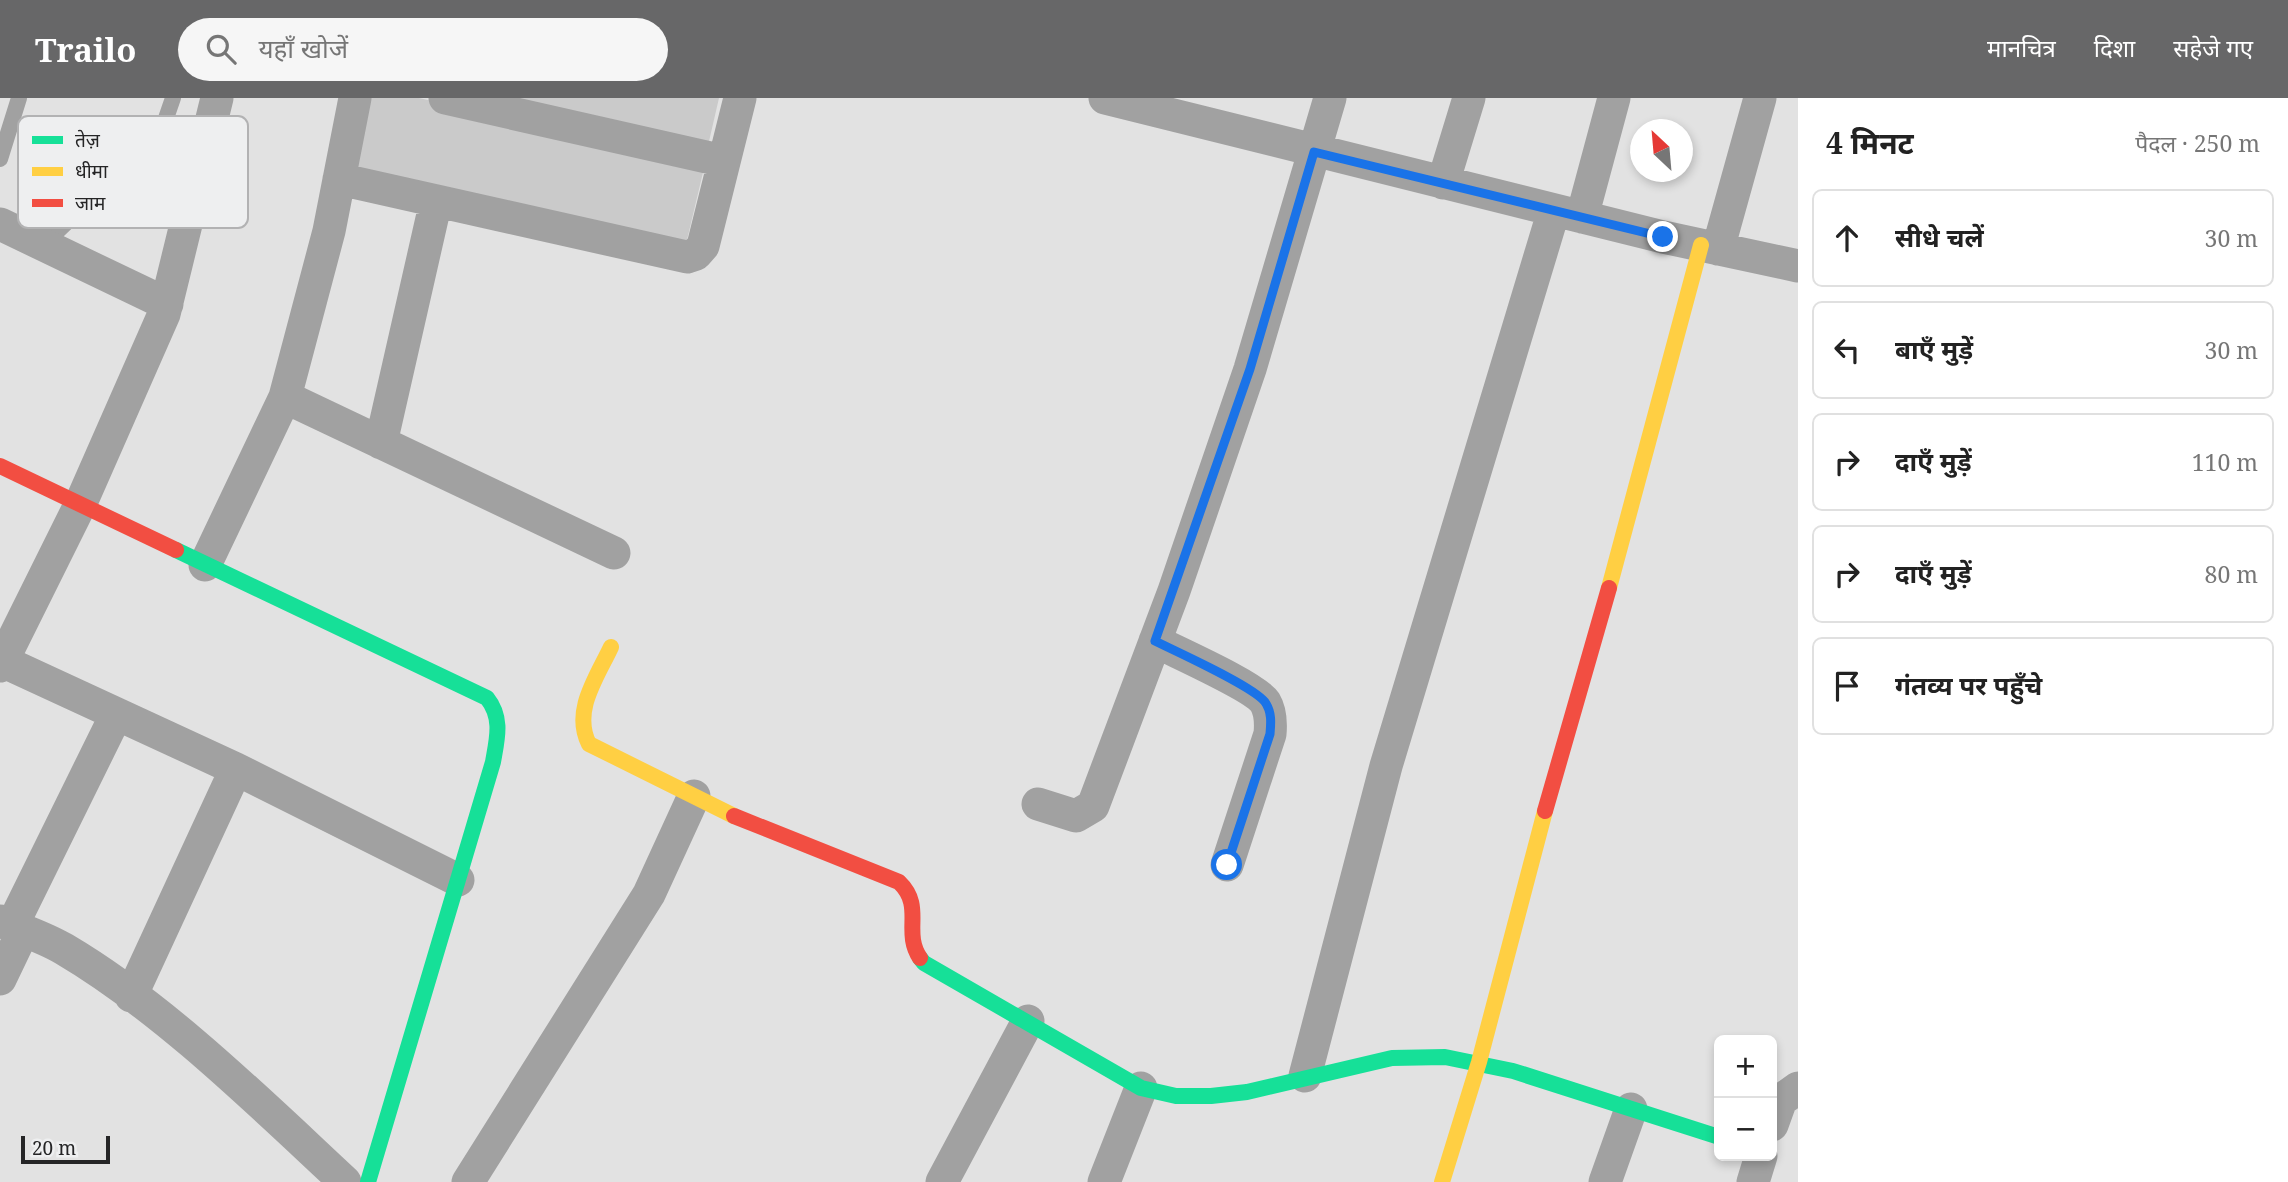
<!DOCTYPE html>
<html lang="hi">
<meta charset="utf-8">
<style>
:root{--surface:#fff;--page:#f6f6f6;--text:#222;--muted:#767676;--line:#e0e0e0;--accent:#676768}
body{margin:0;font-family:"Noto Serif","Noto Sans Devanagari",serif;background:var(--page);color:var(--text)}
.controls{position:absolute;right:21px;bottom:21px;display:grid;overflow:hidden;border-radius:10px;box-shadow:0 4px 10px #0003}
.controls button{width:63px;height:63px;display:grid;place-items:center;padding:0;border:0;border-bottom:2px solid var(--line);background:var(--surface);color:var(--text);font:35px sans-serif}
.compass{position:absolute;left:1630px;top:21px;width:63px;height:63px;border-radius:50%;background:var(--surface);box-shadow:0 4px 10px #0003;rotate:334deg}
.scale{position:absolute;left:21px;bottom:18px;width:89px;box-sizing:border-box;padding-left:7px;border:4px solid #252526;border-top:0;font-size:19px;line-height:24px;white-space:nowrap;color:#252526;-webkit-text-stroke:5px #eeeff0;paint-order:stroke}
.stop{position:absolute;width:21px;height:21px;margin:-16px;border:5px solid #1a73e8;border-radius:50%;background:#fff}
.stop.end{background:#1a73e8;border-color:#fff;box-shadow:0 2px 7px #0008}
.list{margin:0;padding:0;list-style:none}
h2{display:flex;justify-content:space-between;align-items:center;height:91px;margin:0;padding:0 28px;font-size:30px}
h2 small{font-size:23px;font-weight:400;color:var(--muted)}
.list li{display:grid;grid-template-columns:46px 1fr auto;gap:21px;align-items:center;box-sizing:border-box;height:98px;margin:0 14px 14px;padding:0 14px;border:2px solid var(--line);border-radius:10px}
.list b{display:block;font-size:26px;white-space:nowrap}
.list em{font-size:23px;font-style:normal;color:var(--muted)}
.icon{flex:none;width:38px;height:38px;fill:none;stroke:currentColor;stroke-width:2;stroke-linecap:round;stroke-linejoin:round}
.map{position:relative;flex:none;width:1798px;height:1084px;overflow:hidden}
header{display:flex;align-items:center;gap:42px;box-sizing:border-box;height:98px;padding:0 35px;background:var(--accent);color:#fff}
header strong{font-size:33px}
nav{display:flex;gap:38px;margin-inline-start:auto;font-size:24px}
.search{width:490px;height:63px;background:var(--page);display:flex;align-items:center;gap:18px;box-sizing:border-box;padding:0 24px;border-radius:38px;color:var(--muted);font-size:26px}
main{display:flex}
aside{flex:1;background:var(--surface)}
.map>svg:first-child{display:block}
.building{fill:#cacaca}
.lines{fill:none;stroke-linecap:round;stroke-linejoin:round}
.lane{stroke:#a1a1a1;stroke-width:16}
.street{stroke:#a1a1a1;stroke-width:33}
.fast{stroke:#16e098;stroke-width:16}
.slow{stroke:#ffcf43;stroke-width:16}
.jam{stroke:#f24e42;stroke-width:16}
.route{stroke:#1a73e8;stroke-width:9}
.key{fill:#eeeff0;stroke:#b2b2b3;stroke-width:2}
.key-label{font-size:19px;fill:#252526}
</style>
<header>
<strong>Trailo</strong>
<div class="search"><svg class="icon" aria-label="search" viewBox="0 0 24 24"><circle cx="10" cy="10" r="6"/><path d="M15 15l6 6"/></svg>यहाँ खोजें</div>
<nav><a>मानचित्र</a><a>दिशा</a><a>सहेजे गए</a></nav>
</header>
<main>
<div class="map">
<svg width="1798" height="1084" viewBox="0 0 1798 1084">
<rect width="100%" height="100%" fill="#e2e2e2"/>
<path class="building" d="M368,0h51l286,66 -19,80 -334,-77z
M475,0h244l-12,52z"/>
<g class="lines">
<path class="lane" d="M0,61l19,-61
M43,147l111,-106 9,-12 10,-29"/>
<path class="street" d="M445,0l279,63
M1105,0l558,139 135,29
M339,81l348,78 9,-3 7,-8 37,-148
M1443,85l26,-85
M1582,119l32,-119
M0,126l167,80
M1718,151l42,-151
M285,299l44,-166 26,-133
M381,345l55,-242
M205,467l80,-168 329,156
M1155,543c21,11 99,45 110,61 6,10 6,21 5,32l-43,131
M0,562l236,109 222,111
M0,568l80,-161 84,-191 53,-216
M1038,706l38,12 17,-10 81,-215 76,-222 80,-271
M0,823c21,9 44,16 64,28 100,59 196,154 281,233
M12,828l104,-211
M0,881l23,-48
M131,898l105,-227
M1305,978l81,-310 168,-556
M1772,1027l9,-25 17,-12
M468,1084l181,-288 45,-98
M942,1084l86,-161
M1104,1084l37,-94
M1605,1084l26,-73
M1753,1084l8,-26"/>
<path class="fast" d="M176,452l311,148c16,20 10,41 6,64l-125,420
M920,860l4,5 217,125 35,8h35l36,-4 145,-34 53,-1 68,14 206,66"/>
<path class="slow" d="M1609,490l92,-343
M611,549c-14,30 -39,64 -22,97l145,72
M1442,1084l37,-120 66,-251"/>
<path class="jam" d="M0,368l176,84
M1545,713l64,-223
M734,718l165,66c26,25 3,49 21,76"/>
</g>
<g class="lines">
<path class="route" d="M1227,767l43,-131c1,-11 2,-22 -5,-32 -12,-16 -88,-50 -110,-61l95,-272 64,-217 349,85"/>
</g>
<rect x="18" y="18" width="230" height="112" rx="10" class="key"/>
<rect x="32" y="38" width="31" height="8" fill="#16e098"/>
<rect x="32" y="69" width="31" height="9" fill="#ffcf43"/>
<rect x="32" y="101" width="31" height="8" fill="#f24e42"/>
<g class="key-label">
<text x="75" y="49">तेज़</text>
<text x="75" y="80">धीमा</text>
<text x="75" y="112">जाम</text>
</g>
</svg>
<div class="controls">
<button>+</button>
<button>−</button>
</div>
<svg class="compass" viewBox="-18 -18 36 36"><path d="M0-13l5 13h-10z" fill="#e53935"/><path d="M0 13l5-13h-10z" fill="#767676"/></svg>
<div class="scale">20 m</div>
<div class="stop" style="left:1227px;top:767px"></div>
<div class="stop end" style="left:1663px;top:139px"></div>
</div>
<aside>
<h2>4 मिनट<small>पैदल · 250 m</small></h2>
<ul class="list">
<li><svg class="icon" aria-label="ahead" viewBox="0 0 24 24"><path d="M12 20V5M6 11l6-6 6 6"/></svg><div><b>सीधे चलें</b></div><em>30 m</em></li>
<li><svg class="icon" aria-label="left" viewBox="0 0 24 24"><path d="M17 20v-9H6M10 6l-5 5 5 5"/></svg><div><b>बाएँ मुड़ें</b></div><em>30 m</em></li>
<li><svg class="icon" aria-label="right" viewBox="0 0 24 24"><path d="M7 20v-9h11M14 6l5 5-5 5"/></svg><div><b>दाएँ मुड़ें</b></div><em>110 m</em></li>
<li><svg class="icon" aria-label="right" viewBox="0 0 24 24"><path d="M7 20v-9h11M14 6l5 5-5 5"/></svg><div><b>दाएँ मुड़ें</b></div><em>80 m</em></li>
<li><svg class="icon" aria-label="arrive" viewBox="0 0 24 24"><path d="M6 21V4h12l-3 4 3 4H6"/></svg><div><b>गंतव्य पर पहुँचे</b></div></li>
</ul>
</aside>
</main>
